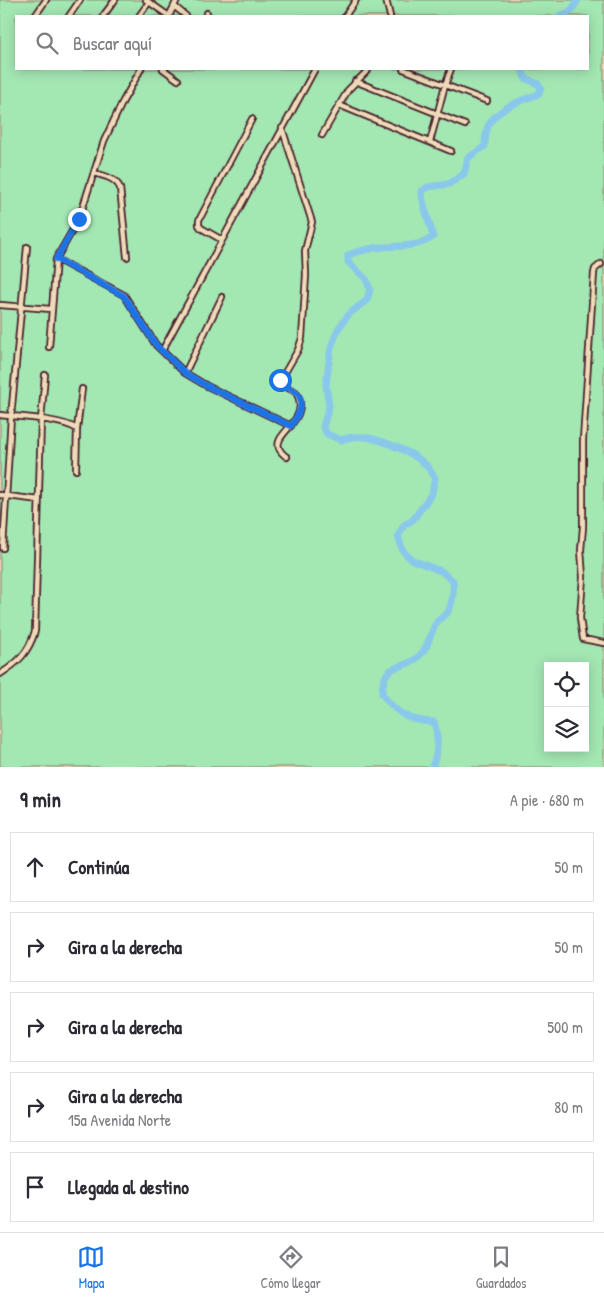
<!DOCTYPE html>
<html lang="es">
<meta charset="utf-8">
<style>
:root{--surface:#fff;--page:#f2f2f3;--text:#2b2b33;--muted:#7c7c81;--line:#e1e1e2;--accent:#1a73e8}
body{margin:0;font-family:"Patrick Hand",sans-serif;background:var(--page);color:var(--text)}
.controls{position:absolute;right:15px;bottom:15px;display:grid;overflow:hidden;border-radius:0px;box-shadow:0 2px 12px #0003}
.controls button{width:45px;height:45px;display:grid;place-items:center;padding:0;border:0;border-bottom:1px solid var(--line);background:var(--surface);color:var(--text);font:25px sans-serif}
.stop{position:absolute;width:15px;height:15px;margin:-11px;border:4px solid #1a73e8;border-radius:50%;background:#fff}
.stop.end{background:#1a73e8;border-color:#fff;box-shadow:0 1px 5px #0008}
.list{margin:0;padding:0;list-style:none}
h2{display:flex;justify-content:space-between;align-items:center;height:65px;margin:0;padding:0 20px;font-size:21px}
h2 small{font-size:16px;font-weight:400;color:var(--muted)}
.list li{display:grid;grid-template-columns:32px 1fr auto;gap:15px;align-items:center;box-sizing:border-box;height:70px;margin:0 10px 10px;padding:0 10px;border:1px solid var(--line);border-radius:0px}
.list b{display:block;font-size:19px;white-space:nowrap}
.list p{margin:0;font-size:16px;white-space:nowrap;color:var(--muted)}
.list em{font-size:16px;font-style:normal;color:var(--muted)}
.icon{flex:none;width:28px;height:28px;fill:none;stroke:currentColor;stroke-width:2;stroke-linecap:round;stroke-linejoin:round}
.map{position:relative;flex:none;width:604px;height:767px;overflow:hidden}
.search{position:absolute;background:var(--surface);box-shadow:0 2px 12px #0003;left:15px;right:15px;top:15px;height:55px;display:flex;align-items:center;gap:12px;box-sizing:border-box;padding:0 18px;border-radius:0px;color:var(--muted);font-size:19px}
.sheet{height:465px;background:var(--surface)}
nav{display:flex;justify-content:space-around;align-items:center;box-sizing:border-box;height:70px;border-top:1px solid var(--line);background:var(--surface);font-size:14px;color:var(--muted)}
nav a{display:grid;justify-items:center;gap:2px}
nav .on{color:var(--accent)}
.map>svg:first-child{display:block}
.green{fill:#a3e7b3;stroke:#76836f;fill-rule:evenodd}
.lines{fill:none;stroke-linecap:round;stroke-linejoin:round}
.river{stroke:#8ac8eb;stroke-width:7}
.minor-casing{stroke:#4a1f2b;stroke-width:8}
.minor{stroke:#efdbb9;stroke-width:4.5}
.route{stroke:#1a73e8;stroke-width:6}
</style>
<div class="map">
<svg width="604" height="767" viewBox="0 0 604 767">
<rect width="100%" height="100%" fill="#f1d4b3"/>
<filter id="ink" filterUnits="userSpaceOnUse"><feTurbulence type="fractalNoise" baseFrequency=".02" numOctaves="2"/><feDisplacementMap in="SourceGraphic" scale="10" xChannelSelector="R" yChannelSelector="G"/><feConvolveMatrix kernelMatrix="1 2 1 2 8 2 1 2 1" color-interpolation-filters="sRGB"/></filter>
<g filter="url(#ink)">
<path class="green" d="M0,0h604v767h-604zM16,16h572v53h-572zM548,666h37v82h-37z"/>
<g class="lines">
<path class="river" d="M560,16l11,-5 7,-11
M432,767c6,-15 7,-30 2,-45 -26,-1 -37,-8 -52,-28 1,-36 21,-21 37,-38 10,-8 11,-24 18,-34 3,-5 9,-6 11,-10 5,-10 6,-20 5,-31l-12,-10 -29,-11 -9,-9 -5,-15 6,-11 9,-5 19,-27 3,-15c-3,-4 -5,-9 -9,-13 -13,-13 -54,-31 -73,-28 -4,0 -8,2 -12,3l-14,-6 -4,-7 6,-21 -3,-21 5,-38 7,-18 11,-15 18,-14 3,-11 -4,-10 -18,-17v-7c11,-4 23,-7 35,-8 17,-1 36,0 50,-10 -2,-13 -12,-34 -11,-46l6,-4 21,-3 15,-10 4,-16 17,-12c0,-7 1,-14 3,-20 9,-18 34,-26 51,-32l2,-6 -3,-4 -13,-6 -3,-9"/>
<defs>
<path id="minor" d="M146,0l23,16
M386,0l4,16
M174,6l12,10
M35,16l11,-16
M69,16l11,-16
M103,16l12,-16
M139,16l10,-14
M169,16l8,-16
M205,16l2,-3
M345,16l11,-16
M163,69l15,11
M403,69l84,32
M355,81l110,44
M339,105l112,46
M282,128l30,94 -7,29 1,24 -4,63 -4,12 -18,31 4,5 12,6c16,28 -23,41 -17,56 1,3 5,7 8,9
M322,135l26,-45 21,-21
M430,142l15,-57 6,-16
M94,173c10,3 22,5 26,15l7,69
M222,240l-21,-12 -2,-3v-5l53,-101
M56,259l68,36 32,50 29,28 22,13 84,40
M601,264l-6,5 -1,4 -11,167v87l-2,23 2,27 -3,41 3,21 21,4
M0,305l51,4
M49,347l7,-88 23,-40 25,-78 19,-40 18,-32
M162,351l153,-282
M185,373l37,-76
M0,415c19,2 62,4 77,14l-1,41
M77,429l5,-40
M0,495l39,5
M3,548l8,-131 16,-170
M0,674c18,-11 29,-22 35,-43l6,-211 4,-45"/>
</defs>
<use href="#minor" class="minor-casing"/>
<use href="#minor" class="minor"/>
</g>
</g>
<g class="lines" filter="url(#ink)">
<path class="route" d="M79,219l-23,40 68,37 32,49 29,28 22,13 84,40c7,-10 17,-27 2,-36 -5,-3 -10,-3 -13,-10"/>
</g>
</svg>
<div class="controls">
<button><svg class="icon" aria-label="locate" viewBox="0 0 24 24"><circle cx="12" cy="12" r="6"/><path d="M12 2v4M12 18v4M2 12h4M18 12h4"/></svg></button>
<button><svg class="icon" aria-label="layers" viewBox="0 0 24 24"><path d="M12 4l9 5-9 5-9-5zM3 14l9 5 9-5"/></svg></button>
</div>
<div class="stop" style="left:280px;top:380px"></div>
<div class="stop end" style="left:79px;top:219px"></div>
<div class="search"><svg class="icon" aria-label="search" viewBox="0 0 24 24"><circle cx="10" cy="10" r="6"/><path d="M15 15l6 6"/></svg>Buscar aquí</div>
</div>
<section class="sheet">
<h2>9 min<small>A pie · 680 m</small></h2>
<ul class="list">
<li><svg class="icon" aria-label="ahead" viewBox="0 0 24 24"><path d="M12 20V5M6 11l6-6 6 6"/></svg><div><b>Continúa</b></div><em>50 m</em></li>
<li><svg class="icon" aria-label="right" viewBox="0 0 24 24"><path d="M7 20v-9h11M14 6l5 5-5 5"/></svg><div><b>Gira a la derecha</b></div><em>50 m</em></li>
<li><svg class="icon" aria-label="right" viewBox="0 0 24 24"><path d="M7 20v-9h11M14 6l5 5-5 5"/></svg><div><b>Gira a la derecha</b></div><em>500 m</em></li>
<li><svg class="icon" aria-label="right" viewBox="0 0 24 24"><path d="M7 20v-9h11M14 6l5 5-5 5"/></svg><div><b>Gira a la derecha</b><p>15a Avenida Norte</p></div><em>80 m</em></li>
<li><svg class="icon" aria-label="arrive" viewBox="0 0 24 24"><path d="M6 21V4h12l-3 4 3 4H6"/></svg><div><b>Llegada al destino</b></div></li>
</ul>
</section>
<nav>
<a class="on"><svg class="icon" aria-label="map" viewBox="0 0 24 24"><path d="M3 6l6-2 6 2 6-2v14l-6 2-6-2-6 2zM9 4v14M15 6v14"/></svg>Mapa</a>
<a><svg class="icon" aria-label="directions" viewBox="0 0 24 24"><path d="M12 3l9 9-9 9-9-9zM9 14v-3h6M13 9l2 2-2 2"/></svg>Cómo llegar</a>
<a><svg class="icon" aria-label="saved" viewBox="0 0 24 24"><path d="M7 4h10v16l-5-4-5 4z"/></svg>Guardados</a>
</nav>
